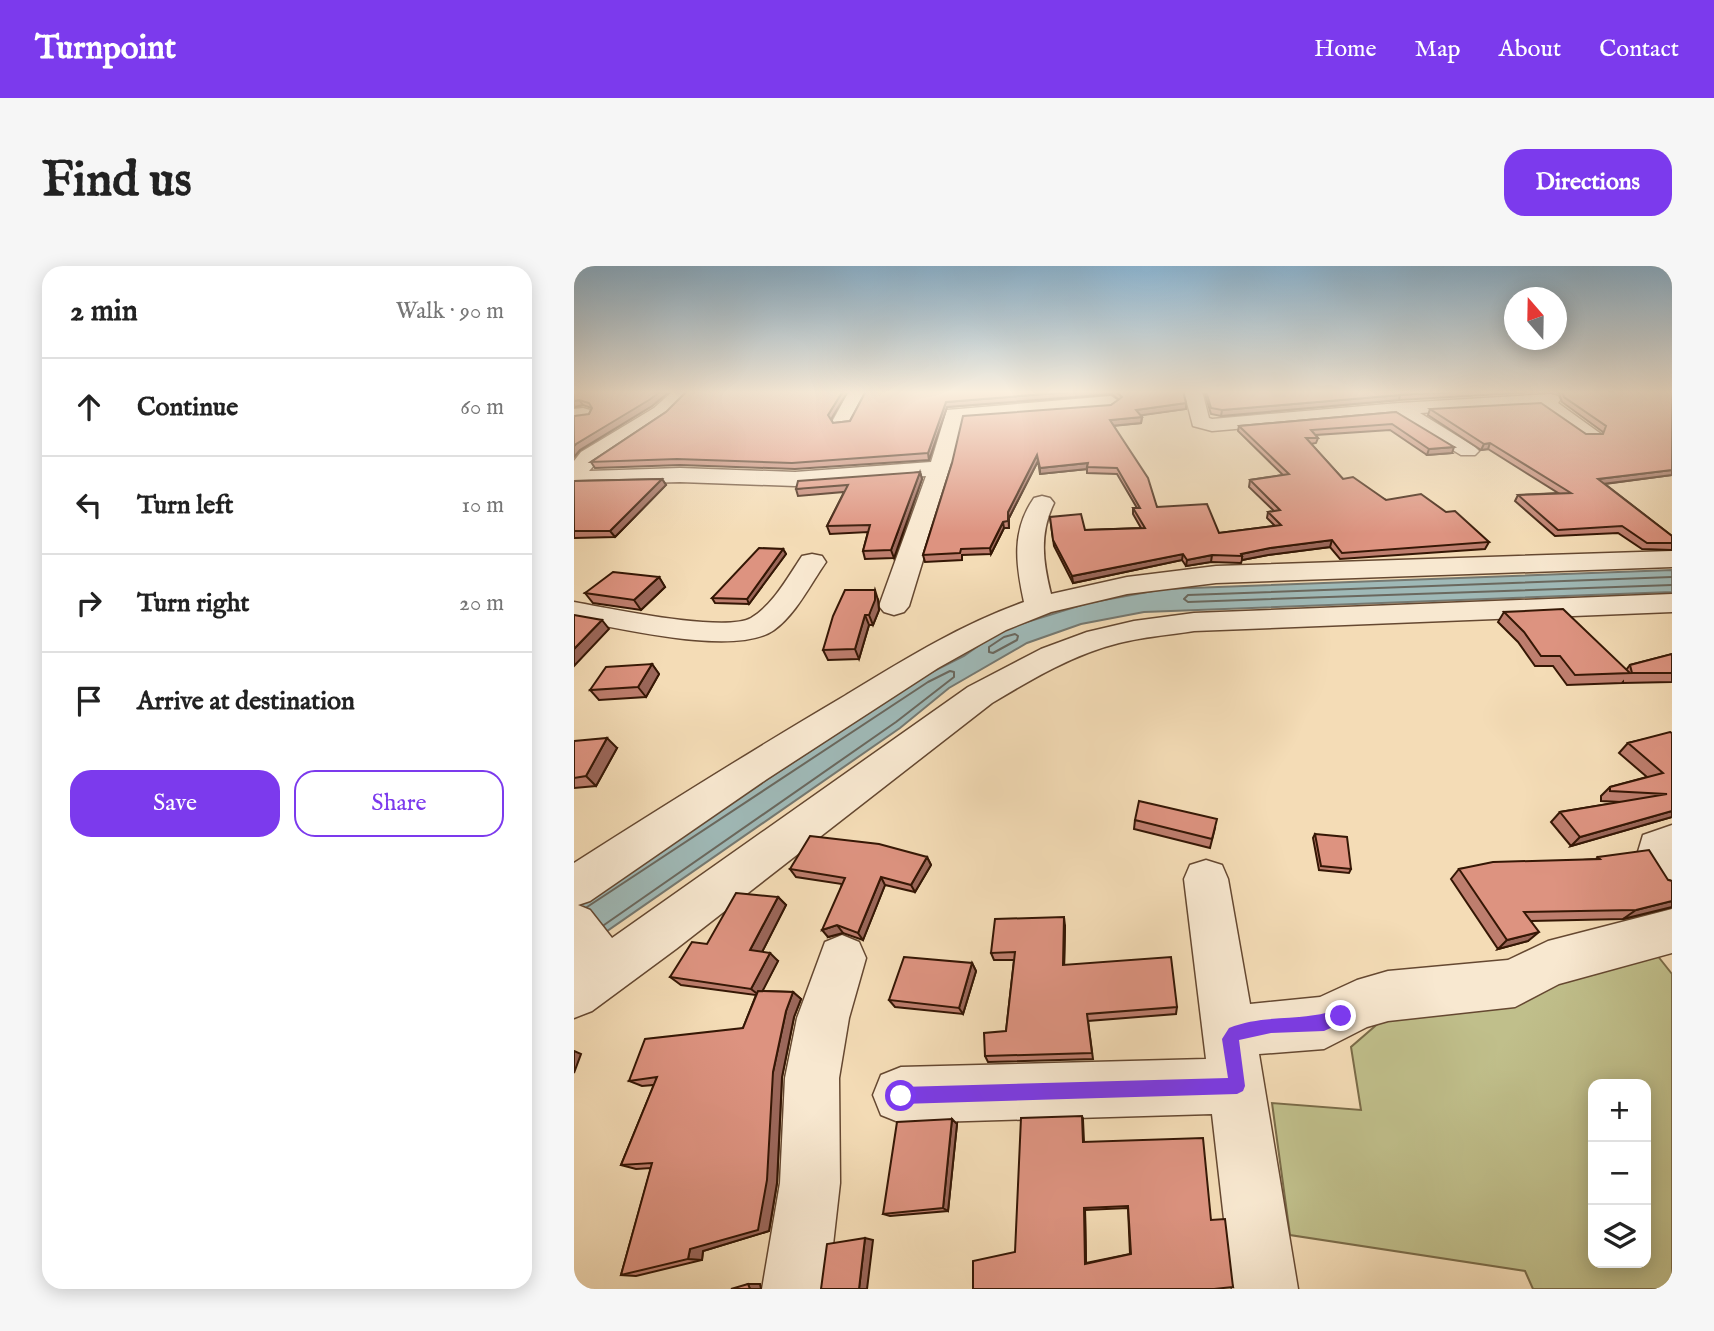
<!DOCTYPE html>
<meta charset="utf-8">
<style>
:root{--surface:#fff;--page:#f6f6f6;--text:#222;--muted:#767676;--line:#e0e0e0;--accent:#7c3aed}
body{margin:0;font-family:"IM FELL English",serif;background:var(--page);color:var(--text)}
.controls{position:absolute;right:21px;bottom:21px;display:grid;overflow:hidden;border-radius:14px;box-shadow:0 4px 18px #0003}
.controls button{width:63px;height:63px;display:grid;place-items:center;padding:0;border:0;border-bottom:2px solid var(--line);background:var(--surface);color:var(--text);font:35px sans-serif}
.compass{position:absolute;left:930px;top:21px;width:63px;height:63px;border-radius:50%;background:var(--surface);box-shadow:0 4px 18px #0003;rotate:340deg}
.stop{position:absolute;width:21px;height:21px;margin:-16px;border:5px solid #7c3aed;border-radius:50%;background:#fff}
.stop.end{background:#7c3aed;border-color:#fff;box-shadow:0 2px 7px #0008}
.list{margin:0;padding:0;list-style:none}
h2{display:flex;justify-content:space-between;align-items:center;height:91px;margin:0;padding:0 28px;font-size:30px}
h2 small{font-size:23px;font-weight:400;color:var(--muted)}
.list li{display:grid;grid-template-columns:46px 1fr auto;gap:21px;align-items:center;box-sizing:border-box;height:98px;padding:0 28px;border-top:2px solid var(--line)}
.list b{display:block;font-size:26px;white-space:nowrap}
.list em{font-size:23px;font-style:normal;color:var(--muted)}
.actions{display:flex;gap:14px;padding:21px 28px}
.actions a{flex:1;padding:16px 0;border:2px solid var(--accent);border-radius:21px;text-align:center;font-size:24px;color:var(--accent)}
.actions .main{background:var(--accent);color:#fff}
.icon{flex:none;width:38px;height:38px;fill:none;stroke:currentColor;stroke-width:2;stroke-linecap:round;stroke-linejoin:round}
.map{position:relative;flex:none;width:1098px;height:1023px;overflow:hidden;border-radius:21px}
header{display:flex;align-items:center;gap:42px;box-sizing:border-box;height:98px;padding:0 35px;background:var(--accent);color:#fff}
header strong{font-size:33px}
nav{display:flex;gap:38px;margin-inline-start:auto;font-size:24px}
.intro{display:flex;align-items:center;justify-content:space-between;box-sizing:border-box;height:168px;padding:0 42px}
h1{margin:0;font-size:49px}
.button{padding:18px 32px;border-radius:21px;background:var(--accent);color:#fff;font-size:24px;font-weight:700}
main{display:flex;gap:42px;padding:0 42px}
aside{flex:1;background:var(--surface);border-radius:21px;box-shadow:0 4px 18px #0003}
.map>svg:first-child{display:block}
.green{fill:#c0bf8b;stroke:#7a6b48;stroke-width:2;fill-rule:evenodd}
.water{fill:#9fb9b7;stroke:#757870;stroke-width:2}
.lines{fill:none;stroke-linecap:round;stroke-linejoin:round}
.shore{stroke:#6a685e;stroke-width:2}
.minor-casing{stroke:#654831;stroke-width:3}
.minor{fill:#f8e8d0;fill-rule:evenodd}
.wall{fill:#be7e6e;stroke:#351705;stroke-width:2;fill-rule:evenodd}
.shaded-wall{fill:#9b675a;stroke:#351705;stroke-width:2}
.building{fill:#dd9380;stroke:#351705;stroke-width:2;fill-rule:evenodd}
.route{fill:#7c3aed}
</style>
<header>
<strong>Turnpoint</strong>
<nav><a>Home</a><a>Map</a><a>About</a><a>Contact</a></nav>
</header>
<div class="intro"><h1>Find us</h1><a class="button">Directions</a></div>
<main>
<aside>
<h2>2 min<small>Walk · 90 m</small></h2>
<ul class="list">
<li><svg class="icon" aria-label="ahead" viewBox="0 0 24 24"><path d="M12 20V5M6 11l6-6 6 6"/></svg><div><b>Continue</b></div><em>60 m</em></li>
<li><svg class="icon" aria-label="left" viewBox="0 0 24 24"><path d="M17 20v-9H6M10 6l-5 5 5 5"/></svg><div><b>Turn left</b></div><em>10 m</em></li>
<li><svg class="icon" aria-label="right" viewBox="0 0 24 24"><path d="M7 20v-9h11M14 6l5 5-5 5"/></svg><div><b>Turn right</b></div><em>20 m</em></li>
<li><svg class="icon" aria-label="arrive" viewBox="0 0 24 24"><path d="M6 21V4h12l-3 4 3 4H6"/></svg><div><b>Arrive at destination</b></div></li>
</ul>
<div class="actions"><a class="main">Save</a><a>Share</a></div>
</aside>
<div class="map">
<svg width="1098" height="1023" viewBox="0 0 1098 1023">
<rect width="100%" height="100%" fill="#f4dcb6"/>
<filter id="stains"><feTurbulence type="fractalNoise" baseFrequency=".00286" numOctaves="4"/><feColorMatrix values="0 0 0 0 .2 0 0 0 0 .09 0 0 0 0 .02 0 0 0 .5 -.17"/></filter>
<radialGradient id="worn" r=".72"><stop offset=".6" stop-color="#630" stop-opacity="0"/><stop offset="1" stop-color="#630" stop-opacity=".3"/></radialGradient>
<path class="green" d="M1079,684l19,24v315h-139l-8,-18 -235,-36 -18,-132 89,7 -10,-63 38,-33zM1019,818h53v179h-53z"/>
<path class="water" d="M1098,304v22l-528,20 -63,12 -54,19 -78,45 -49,40 -326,226v-47l350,-231 40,-20 37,-26 87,-27 76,-14z"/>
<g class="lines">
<path class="shore" d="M1098,311l-484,18 -4,4 4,3 484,-17
M441,368l3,2 -1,4 -24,13 -4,-1v-5l15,-10z
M13,641l341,-225 22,-11 4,1v5l-58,45 -292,203"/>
<defs>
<path id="minor" d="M99,125h19l-24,25 -71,46 -8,9 91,-3 115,4 136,-10 16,-52 164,-14 9,6 -9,6 -149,11 -11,49 -42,138 -5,6 -10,3 -10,-3 -5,-6 47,-130 -131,10 -115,-4 -106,3v-24l7,-9 73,-44z
M275,125h18l-18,35h-14l-3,-4z
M610,125h18l7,27 3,1 187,-16 152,-9 7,2 2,4 -2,3 43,31 -3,4h-14l-45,-32 -119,7 55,34 4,4 -4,4h-14l-66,-40 -183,16 -19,-5z
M9,142l7,2 3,4 -3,4 -16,3v-12z
M468,230l8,2 4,5c-15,31 -11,59 -3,91l76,-17 89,-11 456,-15v16l-456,16 -89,11 -76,18 -45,18 -68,38 -171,111 -177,122 -12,4 12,5 22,28 356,-251 73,-38 46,-17 47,-11 60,-8 478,-19v18l-478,19c-25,4 -51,6 -75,12 -45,11 -87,36 -127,60l-316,246 -84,62 -18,7v-155c88,-56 177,-112 267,-165 59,-36 118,-73 183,-96 -8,-37 -13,-71 10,-104z
M238,288l10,2 4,6c-16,23 -30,52 -52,68 -38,27 -154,-2 -200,-10v-18c34,6 150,31 177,16 22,-13 37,-41 51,-62z
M1098,559v69l-15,-6 -20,-33 6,-20z
M632,594l16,5 6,14 22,125 70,-7 37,-17 31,-9 120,-11 40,-19 124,-32v44l-113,31 -44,23 -127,14 -21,6 -43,22 -65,5 39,235h-66l-20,-175 -311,9 -20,-8 -8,-20 8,-20 20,-8 305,-8 -22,-180 6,-14z
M268,669l17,7 7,16 -17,60 -10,60 1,105 -12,106h-66l18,-106 5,-105 12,-60 28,-76z"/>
</defs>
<use href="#minor" class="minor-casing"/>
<use href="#minor" class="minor"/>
</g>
<path class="wall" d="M0,125h96l-18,15 -72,44 9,-36 3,-6 -9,-3 -9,2z
M274,125l-17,28 2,4 17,-2 16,-30h317l3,18 -46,6 2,2 -1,6 -28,3 44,81 62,26 56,-7 -8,-8 1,-6 6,-1 -25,-24 1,-7 33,-5 -45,-44 1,-5 157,-14 56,41 -25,2 -37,-25 -74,5 2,3 -2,5 -5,1 32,35 43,21 103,42 -4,7 -145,10 -10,-12 -62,8 -26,5 -1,3 -30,-1 -25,4 -4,-6 -109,23 -19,-37 -4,-29 35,13 56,-2 -8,-14v-6h4l-20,-34 -30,-1v-4l-47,5 -2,-13 -29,57v10h-5l-13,26 -29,1v5l-37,2 -2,-7 29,-92 159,-58 8,-5 -7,-6 -165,13 -18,53 -134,9 -115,-4 -85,3 -4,-6 75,-50z
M630,125h468v84l-67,9 67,52v14l-30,-1 -24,-16 -63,3 -40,-35 3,-6 40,-2 -70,-44 -7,1 -53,-35 2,-6 156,25h16l1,-2 -41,-30 -3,-9 -8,-2 -152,9 -178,16 -10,-2z
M346,206l2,7 -28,79 -29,1 -2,-8 5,-19 -38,2 -3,-8 17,-34 -46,4 -2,-7z
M88,213l4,6 -51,52 -41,1v-57z
M209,283l3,5 -37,50 -34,-1 -3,-5z
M85,311l6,10 -24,23 -48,-7 -8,-10z
M304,334l1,10 -6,15h-4l-10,34 -31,1 -5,-10z
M930,346l122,58 4,-5 42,-11v28l-49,1v-1l-1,1 -55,2 -14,-19h-18l-17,-24 -20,-20z
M78,398l7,10 -13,23 -47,3 -9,-10z
M1098,467v84l-101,29 -20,-24 9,-10 61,-10 -20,-1v-5l9,-9 37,-10 -28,-24 9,-10z
M0,475l43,7 -21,38 -22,2z
M561,554l80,8 -5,20 -76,-19z
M741,568l36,35 -2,4 -30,-3 -6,-32z
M353,591l4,8 -16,27 -30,-7 -22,55 -20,-7 -15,4 14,-53 -46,-7 -6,-8z
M1024,591l74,24v26l-49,12 -92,2 -3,20 -30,8 -47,-70 8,-10 137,-10z
M204,631l8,8 -24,47 16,9 -16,30 31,1 8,7 -7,18 -12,60 -5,106 -8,48 -66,20 -1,9 -66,16 -15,-1 30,-107 -15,1 -15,-4 33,-80 -12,1 -13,-5 114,-53 13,-33 -75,-10 -11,-8 37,-33z
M491,660l-1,39 113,42 -1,7 -88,7 5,38 -105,3 -3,-6 21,-25 8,-71h-20l-3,-7z
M398,697l4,8 -13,43 -68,-7 -6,-7z
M509,854l1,22 127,78 22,67 -218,-35zM554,942l2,46 -44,9 -1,-53z
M383,858l-9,87 -58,5 -7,-2z"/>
<path class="shaded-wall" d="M87,125h9l-18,15 -72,44 -6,7v-11l2,-2z
M269,125h5l-18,30 -2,-6z
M508,125h30v3l-165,13 -18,53 -1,-7 18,-51z
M826,129l-1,5 -178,16 1,-6z
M5,134l4,5 -9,2v-6z
M612,137v6l-50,7v-6z
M568,151l-1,6 -31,3v-6z
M916,177l-2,6 -7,1 3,-6z
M880,181l-2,6 -25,2 2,-6z
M463,189l1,6 -29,57v10l-1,-16z
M514,197l-1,6 -47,5v-6z
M1098,204v5l-77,10 3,-6z
M346,206l2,7 -28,79 -3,-8z
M88,213l4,6 -51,52 -5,-6z
M429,256l1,6 -13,26 -1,-6z
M758,274l-2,7 -62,8 -26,5v-4l-1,-2 29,-6z
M209,283l3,5 -37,50 -2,-5z
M609,288l-1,6 -109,23 -1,-7z
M638,289l-1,7 -25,4 1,-6z
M85,311l6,10 -24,23 -7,-10z
M301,324l3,10 1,10 -6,15 -4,-10z
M291,349l4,10 -10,34 -4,-10z
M28,354l7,9 -35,37v-17z
M78,398l7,10 -13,23 -8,-10z
M33,472l10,10 -21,38 -10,-10z
M1098,545v6l-101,29 9,-9z
M353,591l4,8 -16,27 -4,-7z
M307,611l4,8 -22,55 -5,-7z
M204,631l8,8 -27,53 -9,-8z
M1098,635v6l-49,12 13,-9z
M490,651l1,9 -1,47 -1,-8z
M263,659l6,8 -15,4 -6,-7z
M965,666l-11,9 -30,8 9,-9z
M196,687l8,8 -18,35 -9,-7z
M398,697l4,8 -13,43 -4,-6z
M219,726l8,7 -7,18 -12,60 -5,106 -8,48 -66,20 -1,9 -14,-1 2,-10 83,-177 13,-61z
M0,785l7,3 -7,19z
M378,853l5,5 -9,87 -5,-3z
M510,942l1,2 1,54h-1z
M291,972l8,2 -6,49h-8z
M174,1018h12l1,5h-11z"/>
<path class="building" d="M0,125h87l-12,9 -73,44 -2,2v-30l15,-2 3,-6 -3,-5 -10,-3 -5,1z
M113,125h156l-15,24 5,8 17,-2 16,-30h216l-136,11 -18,51 -136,10 -115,-4 -86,3 75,-50z
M541,125h68l3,12 -50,7 6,7 -32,3 38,58 9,29 50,-3 12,29 62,-8 -13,-13 12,-2 -30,-30 39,-6 -50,-48 157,-14 58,35 -25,2 -37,-25 -81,6 7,8h-12l37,41 10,-2 33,23 35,-6 25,18 9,-1 34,31 -147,11 -10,-13 -62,8 -29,6 1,2 -30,-1 -25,5 -4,-6 -111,22 -19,-36 -3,-23 31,-3 4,16 60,-2 -12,-20h7l-23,-40 -30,-1 1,-4 -48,5 -3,-13 -29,57v9l-5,1 -13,26 -29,1 -1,4 -37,2 29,-92 11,-47 148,-11 11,-8z
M632,125h264l-70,4 -178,15 -11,-2z
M988,125h110v79l-74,9 74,57v7h-25l-25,-17 -64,4 -40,-35 53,-2 -81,-50 -6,1 -54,-35 111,-6 45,31h17l3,-8 -42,-29z
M346,206l-29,78 -28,1 7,-26 -43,1 21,-41 -52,4 2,-8z
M88,213l-52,52h-36v-50z
M185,282l24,1 -36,50 -35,-1z
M39,306l46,5 -25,23 -49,-7z
M271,324h30v10l-6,15h-4l-10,34 -32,1 10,-34z
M989,343l67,64 -55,2 -15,-19h-19l-17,-24 -20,-20z
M0,349l28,5 -28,29z
M1098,388v19h-40l-2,-8z
M78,398l-14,23 -48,3 16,-23z
M1096,466l2,1v78l-92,26 -20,-25 107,-18 -57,-3v-4l53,-14 -35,-30z
M33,472l-21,38 -12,2v-37z
M565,535l78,18 -5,20 -77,-19z
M741,568l32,3 4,32 -30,-3z
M236,570l69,8 48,13 -16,28 -30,-8 -23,56 -21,-8 -15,5 23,-52 -55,-9z
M1075,584l19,30 4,1v20l-36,9 -112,2 15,20 -32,8 -48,-71 34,-7 107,-3 -2,-2z
M162,627l42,4 -28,53 20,3 -19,36 -81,-12 22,-35 15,2z
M490,651l-1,48 108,-8 6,50 -90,7 5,39 -107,3 -1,-23 22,-2 9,-79 -24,1 4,-34z
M330,691l68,6 -13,45 -70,-8z
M184,725l35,1 -7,19 -13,61 -6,108 -9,50 -68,19 -2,10 -67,16 31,-112 -31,2 36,-88 -28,4 16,-42 98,-11z
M508,850l1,26 120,-4 8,82 14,-1 8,68 -19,2h-241v-28l42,-9 6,-134zM554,940l3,48 -46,10 -1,-56z
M378,853l-9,89 -60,6 14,-92z
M291,972l-6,51h-38l6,-45z
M174,1018l2,5h-19z"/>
<linearGradient id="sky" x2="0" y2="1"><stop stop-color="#8bb6d4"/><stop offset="0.47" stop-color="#faefde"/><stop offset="1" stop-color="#faefde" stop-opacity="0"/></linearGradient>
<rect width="1098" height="268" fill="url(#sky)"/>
<path class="route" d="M767,742l5,2 2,6 -2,5 -22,10 -53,2 -32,7 6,46 -2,5 -6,3 -336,10 -6,-3 -2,-5 2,-6 6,-3 327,-9 -6,-39 7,-11c36,-15 76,-5 112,-20z"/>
<rect width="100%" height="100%" filter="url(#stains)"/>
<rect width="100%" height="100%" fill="url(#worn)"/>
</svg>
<div class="controls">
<button>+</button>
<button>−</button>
<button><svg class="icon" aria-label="layers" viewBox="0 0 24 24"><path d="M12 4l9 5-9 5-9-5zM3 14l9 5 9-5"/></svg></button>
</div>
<svg class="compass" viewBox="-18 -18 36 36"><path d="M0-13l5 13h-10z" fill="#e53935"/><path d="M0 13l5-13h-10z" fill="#767676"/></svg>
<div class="stop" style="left:327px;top:830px"></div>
<div class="stop end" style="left:767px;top:750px"></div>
</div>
</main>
